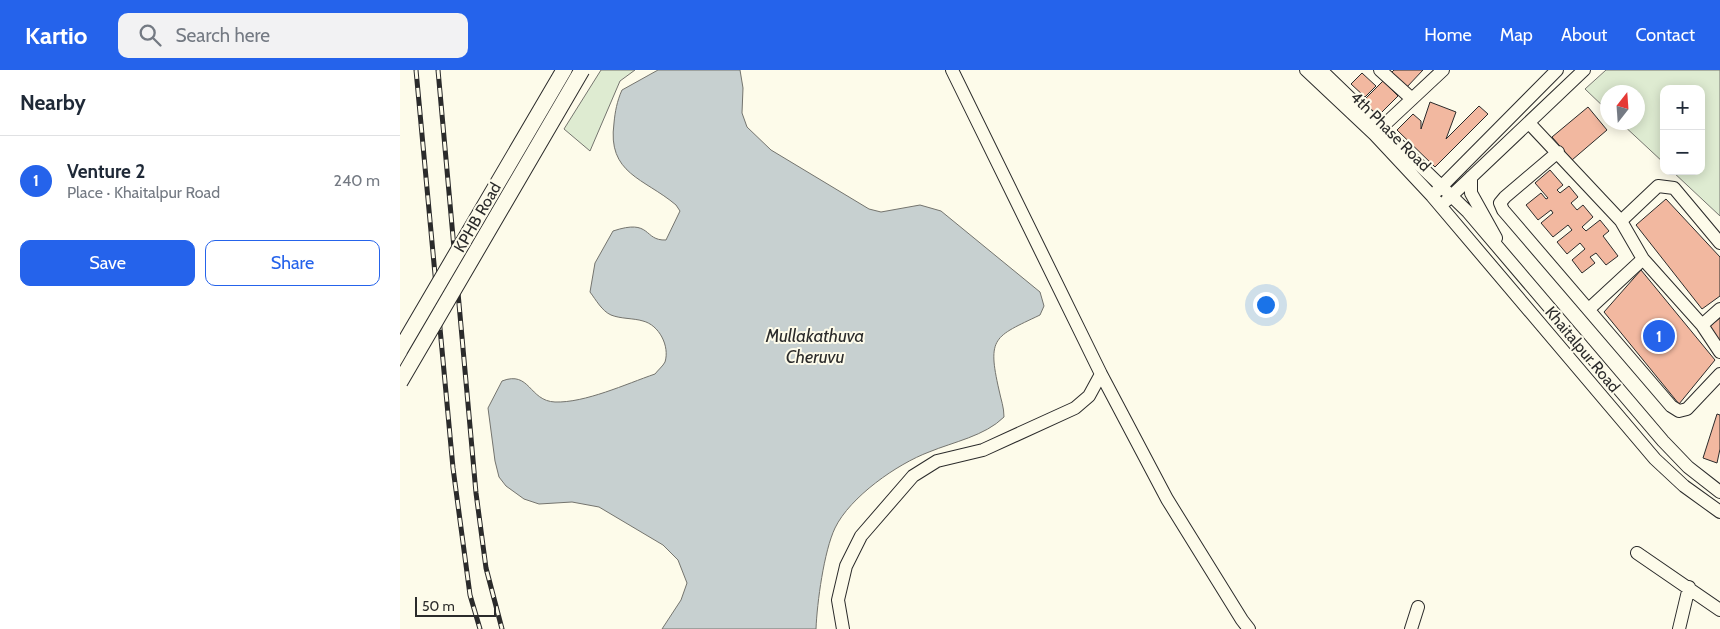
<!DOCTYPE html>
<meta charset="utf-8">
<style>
:root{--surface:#fff;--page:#f2f2f3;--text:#1f2937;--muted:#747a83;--line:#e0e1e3;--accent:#2563eb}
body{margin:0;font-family:Cabin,sans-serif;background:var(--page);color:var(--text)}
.controls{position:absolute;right:15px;top:15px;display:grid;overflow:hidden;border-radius:10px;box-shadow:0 2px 12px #0003}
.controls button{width:45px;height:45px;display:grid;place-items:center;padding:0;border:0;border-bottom:1px solid var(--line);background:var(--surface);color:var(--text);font:25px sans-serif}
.compass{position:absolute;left:1200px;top:15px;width:45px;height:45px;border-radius:50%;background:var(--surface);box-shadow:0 2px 12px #0003;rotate:17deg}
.scale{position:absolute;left:15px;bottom:12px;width:81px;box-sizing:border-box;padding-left:5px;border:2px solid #2b2b2b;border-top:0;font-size:14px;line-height:18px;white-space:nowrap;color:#2b2b2b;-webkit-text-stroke:4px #fdfbea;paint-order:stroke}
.you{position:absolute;left:865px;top:234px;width:18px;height:18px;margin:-12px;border:4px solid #fff;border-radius:50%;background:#1a73e8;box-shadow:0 0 0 8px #1a73e833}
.badge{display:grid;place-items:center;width:32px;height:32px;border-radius:50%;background:var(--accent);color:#fff;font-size:16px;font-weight:700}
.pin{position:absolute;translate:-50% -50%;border:2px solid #fff;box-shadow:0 1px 5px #0006}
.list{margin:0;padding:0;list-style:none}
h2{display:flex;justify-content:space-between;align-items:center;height:65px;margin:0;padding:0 20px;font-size:21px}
h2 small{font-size:16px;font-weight:400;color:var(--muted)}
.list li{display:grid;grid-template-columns:32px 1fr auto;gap:15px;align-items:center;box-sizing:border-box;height:90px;padding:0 20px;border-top:1px solid var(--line)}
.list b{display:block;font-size:19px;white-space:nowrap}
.list p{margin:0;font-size:16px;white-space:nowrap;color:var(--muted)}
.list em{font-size:16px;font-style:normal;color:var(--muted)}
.actions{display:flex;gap:10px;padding:15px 20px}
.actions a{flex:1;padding:11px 0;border:1px solid var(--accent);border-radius:10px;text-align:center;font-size:18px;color:var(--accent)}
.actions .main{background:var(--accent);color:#fff}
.icon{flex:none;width:28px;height:28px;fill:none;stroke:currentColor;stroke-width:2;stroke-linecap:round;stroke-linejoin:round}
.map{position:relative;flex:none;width:1320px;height:559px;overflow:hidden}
header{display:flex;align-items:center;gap:30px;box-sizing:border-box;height:70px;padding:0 25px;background:var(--accent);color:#fff}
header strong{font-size:24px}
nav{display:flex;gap:28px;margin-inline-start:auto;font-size:18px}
.search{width:350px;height:45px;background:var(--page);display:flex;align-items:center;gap:12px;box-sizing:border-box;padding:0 18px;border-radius:10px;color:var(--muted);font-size:19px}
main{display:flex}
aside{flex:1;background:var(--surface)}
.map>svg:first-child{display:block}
.green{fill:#deebd1;stroke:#74746e}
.water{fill:#c7d0d0;stroke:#74746e}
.building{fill:#f2b8a0;stroke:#2b2b2b}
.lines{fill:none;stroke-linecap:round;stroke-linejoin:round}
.minor-casing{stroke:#2b2b2b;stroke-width:14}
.minor{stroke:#fdfbea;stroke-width:12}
.rail-casing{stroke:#2b2b2b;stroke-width:5}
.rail{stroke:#fdfbea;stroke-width:3;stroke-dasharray:9;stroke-linecap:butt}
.major-bridge-casing{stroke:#2b2b2b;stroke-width:17;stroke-linecap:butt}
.major-bridge{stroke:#fdfbea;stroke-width:15}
.labels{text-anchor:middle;stroke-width:4;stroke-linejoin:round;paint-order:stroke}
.street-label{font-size:16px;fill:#2b2b2b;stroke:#fdfbea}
.water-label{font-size:18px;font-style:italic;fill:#2b2b2b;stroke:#fdfbea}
</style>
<header>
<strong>Kartio</strong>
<div class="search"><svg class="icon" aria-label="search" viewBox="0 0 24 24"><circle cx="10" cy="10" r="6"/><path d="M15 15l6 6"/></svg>Search here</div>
<nav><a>Home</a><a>Map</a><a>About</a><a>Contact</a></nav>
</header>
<main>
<aside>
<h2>Nearby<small></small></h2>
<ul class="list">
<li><span class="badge">1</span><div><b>Venture 2</b><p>Place · Khaitalpur Road</p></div><em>240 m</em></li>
</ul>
<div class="actions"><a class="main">Save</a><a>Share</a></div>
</aside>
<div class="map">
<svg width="1320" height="559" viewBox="0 0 1320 559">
<rect width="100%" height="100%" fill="#fdfbea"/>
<path class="green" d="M201,0h34l-15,11 -30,70 -26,-22z
M1206,0h114v146l-48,-45h29v-82h-37v74l-43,-40 17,-1v-30h-30l-1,18 -22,-21z"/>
<path class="water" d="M258,0h82l3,18 -1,25 5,14 24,23 98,59 12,3 39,-7 21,6 99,81 4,14 -4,9c-46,22 -53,22 -41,75 2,10 5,17 5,27 -19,19 -51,25 -75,35 -32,12 -79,45 -94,76 -11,23 -18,75 -19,101h-154l19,-29 6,-17 -9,-23 -15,-15 -64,-38 -27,-5 -33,2 -15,-5 -18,-13 -7,-9 -4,-16 -7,-53 14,-27c28,-11 27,20 53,21 30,1 71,-18 100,-28 3,-4 8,-8 10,-12 5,-16 -6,-37 -22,-41 -10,-3 -22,-2 -32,-6 -9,-4 -15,-15 -21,-23l5,-29 18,-32c39,-13 30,10 53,9l14,-29 -4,-6c-32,-27 -69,-31 -62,-82 1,-11 3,-22 8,-33z"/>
<path class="building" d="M994,0h29l-17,18 -15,-15z
M962,3l14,13 -11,11 -14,-13z
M983,11l15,15 -20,20 -15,-15z
M1030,32l26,10 -10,27 33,-33 9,8 -53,53 -38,-37 16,-16 8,7v8z
M1188,37l19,23 -35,30 -20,-23z
M1150,100l13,15 -6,5 3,3 9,-7 9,11 -7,6 6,7 6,-5 10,12 -11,10 4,4 14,-11 9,11 -6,5 15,20 -12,9 -10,-12 -6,4 5,6 -13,10 -10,-13 13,-11 -5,-6 -13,11 -10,-12 15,-12 -4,-5 -15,12 -12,-14 12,-10 -2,-3 -13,10 -12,-15 15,-12 5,6 2,-1 -13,-15z
M1266,129l54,58v39l-18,13 -66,-84z
M1241,200l74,90 -36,44 -75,-92z
M1320,248v24l-10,-16z
M1317,344l3,1v34l-3,14 -14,-5z"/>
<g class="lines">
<defs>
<path id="minor" d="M552,0l149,304 66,125 75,121 7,9
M906,0l69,65 57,61 223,263 29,27 36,26
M921,0l147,142 195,229 25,26 32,25
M980,0l32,29
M1129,53l92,98 22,38 59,66 18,27
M982,57l61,-57
M1158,82l-53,45 -5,6 3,7 168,196 8,5 8,-2 33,-35
M1071,107v16l25,45
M1037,121l120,-121
M1046,131l138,-131
M1221,151l37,-35 16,2 46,55
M1189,239l54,-50
M1302,255l18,-16
M1237,483l83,57
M443,559l-5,-29 8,-34 15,-30 52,-60 24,-15 46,-11 92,-42 14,-12 12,-22
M1011,559l7,-22
M1279,559l10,-42"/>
</defs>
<use href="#minor" class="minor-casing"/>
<use href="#minor" class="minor"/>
<defs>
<path id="rail" d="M16,0l37,398 17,127 10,34
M38,0l38,423 10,75 16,61"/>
</defs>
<use href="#rail" class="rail-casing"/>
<use href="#rail" class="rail"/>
<defs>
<path id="major-bridge" d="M0,280l164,-280
M0,312l182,-312"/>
</defs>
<use href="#major-bridge" class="major-bridge-casing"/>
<use href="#major-bridge" class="major-bridge"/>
</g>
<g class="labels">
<g class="street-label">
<text transform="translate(991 61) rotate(45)" y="6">4th Phase Road</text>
<text transform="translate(77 147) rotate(-60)" y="6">KPHB Road</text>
<text transform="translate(1183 279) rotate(50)" y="6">Khaitalpur Road</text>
</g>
<g class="water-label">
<text x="415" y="272">Mullakathuva<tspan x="415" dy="21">Cheruvu</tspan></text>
</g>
</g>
</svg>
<div class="controls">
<button>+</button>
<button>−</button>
</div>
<svg class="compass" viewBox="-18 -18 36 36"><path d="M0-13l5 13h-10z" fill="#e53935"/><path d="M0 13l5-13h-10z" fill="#747a83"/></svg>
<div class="scale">50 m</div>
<div class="you"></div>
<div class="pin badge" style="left:1259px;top:266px">1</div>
</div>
</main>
